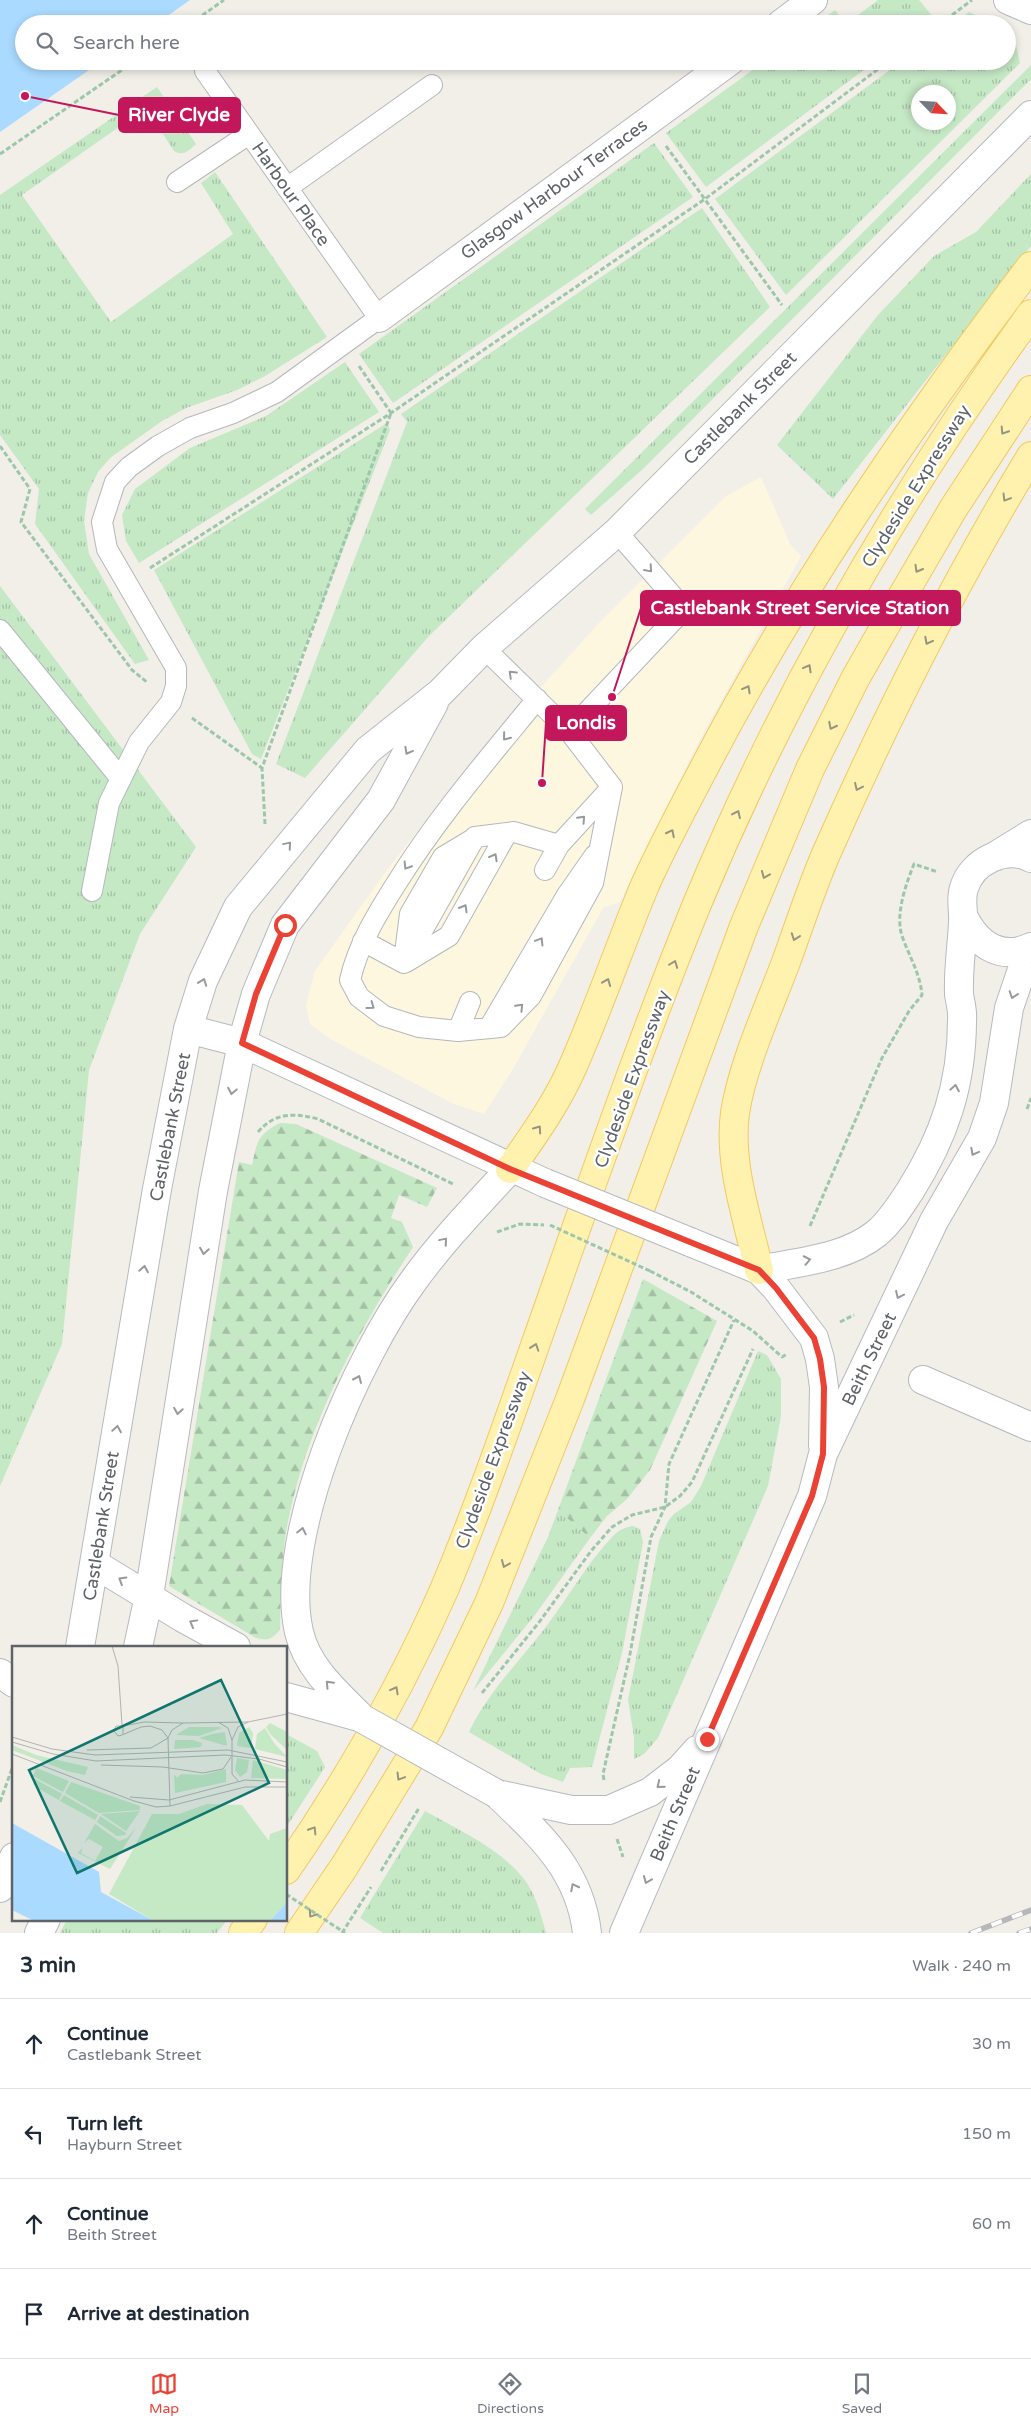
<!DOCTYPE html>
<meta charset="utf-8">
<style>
:root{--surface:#fff;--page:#f2f2f3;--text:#1f2937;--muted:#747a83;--line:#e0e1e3;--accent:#ea4335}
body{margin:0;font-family:"Varela Round",sans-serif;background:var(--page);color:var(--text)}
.compass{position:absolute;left:911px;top:85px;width:45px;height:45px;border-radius:50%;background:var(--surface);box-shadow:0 2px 8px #0003;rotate:115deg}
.stop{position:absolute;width:15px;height:15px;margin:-11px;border:4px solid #ea4335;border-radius:50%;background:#fff}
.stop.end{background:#ea4335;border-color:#fff;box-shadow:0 1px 5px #0008}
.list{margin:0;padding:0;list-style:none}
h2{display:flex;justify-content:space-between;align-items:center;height:65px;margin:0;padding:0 20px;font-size:21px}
h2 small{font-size:16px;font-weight:400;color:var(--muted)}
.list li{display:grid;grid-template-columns:32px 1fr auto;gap:15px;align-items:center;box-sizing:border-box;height:90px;padding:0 20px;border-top:1px solid var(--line)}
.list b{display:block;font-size:19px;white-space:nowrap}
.list p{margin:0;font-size:16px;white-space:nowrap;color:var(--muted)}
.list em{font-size:16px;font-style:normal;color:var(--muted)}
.icon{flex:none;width:28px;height:28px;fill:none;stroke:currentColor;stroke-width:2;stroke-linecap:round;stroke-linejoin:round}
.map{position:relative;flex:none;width:1031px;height:1933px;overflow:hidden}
.search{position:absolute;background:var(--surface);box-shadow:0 2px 8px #0003;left:15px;right:15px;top:15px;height:55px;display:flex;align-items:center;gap:12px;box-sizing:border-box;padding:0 18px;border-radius:28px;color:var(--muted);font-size:19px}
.sheet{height:425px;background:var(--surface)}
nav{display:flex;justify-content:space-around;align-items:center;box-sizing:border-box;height:70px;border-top:1px solid var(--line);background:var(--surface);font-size:14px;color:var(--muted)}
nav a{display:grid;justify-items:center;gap:2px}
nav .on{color:var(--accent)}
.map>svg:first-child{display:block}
.commercial{fill:#fef7e0}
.grass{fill:url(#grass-tufts);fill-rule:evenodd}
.forest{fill:url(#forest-firs)}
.water{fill:#aadaff}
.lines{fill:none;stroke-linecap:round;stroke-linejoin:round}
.lane-casing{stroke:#b5b8bc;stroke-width:22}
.street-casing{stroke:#b5b8bc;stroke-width:30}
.secondary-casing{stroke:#b6babf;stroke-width:30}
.primary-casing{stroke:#f2c960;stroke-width:30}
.path{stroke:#9cc7a9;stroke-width:3;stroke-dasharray:5 2.5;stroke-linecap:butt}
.lane{stroke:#fff;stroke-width:20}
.street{stroke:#fff;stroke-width:28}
.secondary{stroke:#fff;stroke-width:28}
.primary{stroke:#fff2af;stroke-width:28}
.rail-casing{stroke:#b6b7b8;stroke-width:5.5}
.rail{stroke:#fff;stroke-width:4;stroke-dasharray:11;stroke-linecap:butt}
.secondary-bridge-casing{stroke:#b6babf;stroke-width:30;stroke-linecap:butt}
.path-bridge{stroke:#9cc7a9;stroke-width:3;stroke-dasharray:5 2.5;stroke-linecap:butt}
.secondary-bridge{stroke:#fff;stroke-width:28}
.oneway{stroke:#979581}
.oneway2{stroke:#979a9d}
.route{stroke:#ea4335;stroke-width:6}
.labels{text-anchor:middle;stroke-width:5;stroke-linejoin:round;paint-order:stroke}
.street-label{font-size:18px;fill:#5f6368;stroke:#fff}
.inset-road{fill:none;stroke:#b3b3b1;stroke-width:1}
.view{fill:#0f766e;fill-opacity:0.15;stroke:#0f766e;stroke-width:2.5}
.inset-edge{fill:none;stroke:#5f6368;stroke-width:2.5}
.leader{fill:none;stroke:#c2185b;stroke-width:2}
.callout-dot{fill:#c2185b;stroke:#fff;stroke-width:2}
.callout{fill:#c2185b;stroke:#c2185b;stroke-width:2}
.callout-label{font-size:19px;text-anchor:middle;font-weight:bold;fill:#fff}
</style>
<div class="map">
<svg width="1031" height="1933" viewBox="0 0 1031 1933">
<defs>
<pattern id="grass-tufts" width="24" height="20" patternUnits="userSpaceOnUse" patternTransform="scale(1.25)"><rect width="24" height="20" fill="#c5e8c5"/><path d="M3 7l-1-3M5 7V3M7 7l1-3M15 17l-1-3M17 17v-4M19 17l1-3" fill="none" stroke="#a3c0a4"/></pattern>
<pattern id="forest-firs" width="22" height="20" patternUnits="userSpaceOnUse" patternTransform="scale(1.25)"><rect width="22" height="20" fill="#c5e8c5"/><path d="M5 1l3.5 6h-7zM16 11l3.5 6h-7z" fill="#a3c0a4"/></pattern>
</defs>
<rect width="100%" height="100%" fill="#f1efe8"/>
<path class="commercial" d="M761,477l29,67 11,12 -102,185 -79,161 -17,6 -90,161 -29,45 -30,-10 -122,-64 -22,-16 -4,-19 9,-34 72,-101 82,-104 132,-145 125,-125z"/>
<path class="grass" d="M878,0h41l15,18 -7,6h-111l19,-14 11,14z
M969,12l26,12h-42z
M1007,29l6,3 7,31 -234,232 -71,-96 187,-138h105zM918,92h30v30h-30z
M765,61h111l-170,126 -40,-54z
M1031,65v14l-388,390 -52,46 -6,-6z
M157,87l39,57c-7,6 -12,13 -22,7l-28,-43 -124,87 89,127 122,-88 -32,-51 14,-11 112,165 -62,39 -28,14 -51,18 -24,13 -52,37 -12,14 -10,21 -4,28 5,33 60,106 -14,4 -100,-140 4,-35 -39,-54v-240z
M654,143l39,54 -300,206 -34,-49z
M1031,174v72l-198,253 -56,-54 101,-130 56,-59 42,-24z
M702,208l68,99 -341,329 -124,142 -29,-14 131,-342 -6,-8z
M345,362l34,50 -240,151 -13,-22 -4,-26 13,-26 55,-41 76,-32z
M387,423l3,7 -129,329 -9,-5 -98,-184z
M0,586l196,261 -56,87 -51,136 -27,274 -62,142z
M758,1351l9,4 14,24v37l-13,70 -110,252 -14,16 -10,5v-22l-6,-37 31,-159 9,-20 6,-7 17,-12 10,-16z
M558,1510l32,28 -55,77 -62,76 75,-154z
M633,1526l7,3 3,13 -21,111 -30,114 -22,1 -7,14 -22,-8 -72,-42c19,-40 50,-70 76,-104 23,-30 42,-65 68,-92 6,-6 12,-9 20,-10z
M286,1734l31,17 8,16 -39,61z
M425,1811c33,19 75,37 99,68 12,15 17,36 22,54h-163l-23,-15z
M67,1919h161l-11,14h-157z"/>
<path class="forest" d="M280,1123l16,1 141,64 -10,19 -28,-12 -8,23 11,4 11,25c-53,81 -102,170 -123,265 -9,38 -9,77 -10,117 -7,10 -12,12 -24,9l-87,-52 70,-424 13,3c5,-23 6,-31 28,-42z
M643,1279l74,42 -67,149 -23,29 -20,17 -17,22 -32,-28z"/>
<path class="water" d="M0,0h190l-34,24h-132v37h78l-102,71z"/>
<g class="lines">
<defs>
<path id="lane" d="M177,182l72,-48
M287,188l145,-103
M0,630l121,149
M484,648l85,83 115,-122 -67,-77
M537,699c-49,60 -100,119 -141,185 -19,30 -38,61 -46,96l9,17 25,19 35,11 39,4 43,-4 30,-31 62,-113 19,-96 -43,-56
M545,870l14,-25
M92,891l17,-88 30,-61 32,-40 5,-16v-18l-69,-119 -5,-27 13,-40 14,-15 29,-21 32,-18 43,-15 44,-21 102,-74 -174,-247
M363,941l41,22 71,-126 39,-5 45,13 53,-58
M405,953l5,-39 33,-57 30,-18
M406,962l43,-26 58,-103
M489,1028l78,-133 28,-40
M458,1031l12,-29"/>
<path id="street" d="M1008,0l23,10
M781,24l32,-24
M379,318l351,-257
M997,855l34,-21
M923,1380l108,47
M0,1673l14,10"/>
<path id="secondary" d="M964,918c14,27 37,43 67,29
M188,1029l54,14 303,140
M690,1242l69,28 17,18 38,50 6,21 4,28 -1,58
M759,1270c39,-8 86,-11 118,-37 14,-12 23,-27 33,-42 34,-54 52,-106 52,-171 1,-9 -2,-18 -3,-26 -1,-24 3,-49 4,-72 1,-12 -3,-22 1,-34 8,-27 42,-43 67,-30
M95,1564l88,54 53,29
M80,1647l77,-458 31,-160 15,-48 35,-74 130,-157 72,-57 44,-45 133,-116 414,-417
M138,1647l11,-51 64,-405 29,-148 14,-49 29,-69 96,-125 53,-97
M286,1697l73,20
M363,1719c-25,-25 -56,-51 -64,-87 -22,-96 58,-275 115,-352 29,-40 63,-75 96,-111
M497,1794l74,16h38l41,-18 30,-23 17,-19
M498,1795c43,41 82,76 89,138
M0,1888l14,-31
M39,1933l7,-14
M624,1933l188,-437 11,-42 111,-233 48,-83 12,-35 15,-95 20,-59"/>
<path id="primary" d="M510,1169c23,-33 47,-66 63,-103 26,-59 47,-121 72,-181 18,-40 39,-79 59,-117 92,-177 207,-344 327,-502
M759,1270c-11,-50 -31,-106 -24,-157 7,-47 34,-106 51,-151 13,-36 25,-73 40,-108 60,-136 128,-271 205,-398
M286,1870c61,-88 115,-182 158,-280 35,-83 64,-168 94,-253 51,-145 101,-291 159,-433 87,-210 201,-406 334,-590
M243,1933l10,-14
M299,1933l45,-66 85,-139 60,-125 81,-204 174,-473 66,-157 45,-90 41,-72 57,-98 78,-119"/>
</defs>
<use href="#lane" class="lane-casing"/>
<use href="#street" class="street-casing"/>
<use href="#secondary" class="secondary-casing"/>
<use href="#primary" class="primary-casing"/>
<path class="path" d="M190,24l34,-24
M940,24l32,-24
M666,146l116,159
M0,154l135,-93
M359,366l32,47
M0,446l30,43 -9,33 111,148 16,13
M150,568l241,-155 314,-214 184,-138
M192,718l70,50
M265,824l-3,-56 129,-355
M1027,1109l4,-11
M258,1132c17,-20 37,-19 60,-13l135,65
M810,1226l72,-168 27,-47 13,-16c-2,-22 -13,-39 -20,-59 -7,-22 4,-52 12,-72l24,8
M497,1232l23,-8 24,1
M650,1271l41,21 62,39 29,26 5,-3
M840,1322l14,-7
M482,1693l58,-72 51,-70 21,-24 20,-12 33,-8 15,-11 12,-14 61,-133
M604,1780l-1,-6 27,-120 21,-117 14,-30 4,-43 65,-144
M0,1802l14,-39
M617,1839l6,18
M381,1871l38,-63
M342,1933l29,-46"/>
<use href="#lane" class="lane"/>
<use href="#street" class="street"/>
<use href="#secondary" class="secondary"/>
<use href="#primary" class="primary"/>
<defs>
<path id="rail" d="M971,1933l60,-23
M1019,1933l12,-4"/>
</defs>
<use href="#rail" class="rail-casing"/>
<use href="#rail" class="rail"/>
<defs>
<path id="secondary-bridge" d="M545,1183l145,59
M363,1719l134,75"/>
</defs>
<use href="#secondary-bridge" class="secondary-bridge-casing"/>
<path class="path-bridge" d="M550,1225l100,46
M286,1894l59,39"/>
<use href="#secondary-bridge" class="secondary-bridge"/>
</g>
<defs><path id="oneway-chevron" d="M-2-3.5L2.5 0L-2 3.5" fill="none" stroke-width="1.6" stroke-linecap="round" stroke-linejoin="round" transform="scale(1.25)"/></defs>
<g class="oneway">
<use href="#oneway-chevron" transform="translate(1004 431) rotate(123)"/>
<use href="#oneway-chevron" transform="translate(1006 498) rotate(121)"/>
<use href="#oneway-chevron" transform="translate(918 569) rotate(120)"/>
<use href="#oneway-chevron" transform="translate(928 641) rotate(118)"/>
<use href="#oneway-chevron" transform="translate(808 668) rotate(-61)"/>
<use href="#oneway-chevron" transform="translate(747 689) rotate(-61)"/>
<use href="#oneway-chevron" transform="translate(832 726) rotate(117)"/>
<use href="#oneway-chevron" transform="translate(858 787) rotate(115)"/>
<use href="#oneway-chevron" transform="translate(737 814) rotate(-65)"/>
<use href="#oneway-chevron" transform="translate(671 833) rotate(-63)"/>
<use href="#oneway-chevron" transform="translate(765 875) rotate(113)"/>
<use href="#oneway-chevron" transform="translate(795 937) rotate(110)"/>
<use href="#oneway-chevron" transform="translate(674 964) rotate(-69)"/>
<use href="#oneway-chevron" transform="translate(607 982) rotate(-68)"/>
<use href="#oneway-chevron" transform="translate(538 1129) rotate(-55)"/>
<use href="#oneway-chevron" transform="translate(535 1347) rotate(-71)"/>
<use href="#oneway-chevron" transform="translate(505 1564) rotate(113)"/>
<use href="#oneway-chevron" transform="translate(395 1690) rotate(-61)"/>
<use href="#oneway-chevron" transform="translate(400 1777) rotate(121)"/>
<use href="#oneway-chevron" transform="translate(313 1830) rotate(-58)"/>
<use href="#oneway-chevron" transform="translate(312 1914) rotate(124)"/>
</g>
<g class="oneway2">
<use href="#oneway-chevron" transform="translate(649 569) rotate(49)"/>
<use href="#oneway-chevron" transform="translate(512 674) rotate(-136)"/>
<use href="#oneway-chevron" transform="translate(506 737) rotate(129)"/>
<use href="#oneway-chevron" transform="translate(408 751) rotate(119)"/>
<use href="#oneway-chevron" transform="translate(582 819) rotate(-47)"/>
<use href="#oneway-chevron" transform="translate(288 845) rotate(-50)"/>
<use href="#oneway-chevron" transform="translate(494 857) rotate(-61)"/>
<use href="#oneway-chevron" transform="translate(407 866) rotate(122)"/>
<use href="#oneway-chevron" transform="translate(464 908) rotate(-60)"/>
<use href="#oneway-chevron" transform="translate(540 941) rotate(-59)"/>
<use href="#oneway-chevron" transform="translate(203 982) rotate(-70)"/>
<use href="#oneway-chevron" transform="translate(1013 995) rotate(109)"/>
<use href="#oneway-chevron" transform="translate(371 1006) rotate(36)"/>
<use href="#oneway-chevron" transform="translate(520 1007) rotate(-46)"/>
<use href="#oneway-chevron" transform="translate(955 1088) rotate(-80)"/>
<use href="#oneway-chevron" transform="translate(232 1091) rotate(101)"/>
<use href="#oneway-chevron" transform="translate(974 1152) rotate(118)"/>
<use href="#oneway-chevron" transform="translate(444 1241) rotate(-50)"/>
<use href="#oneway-chevron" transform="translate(204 1251) rotate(99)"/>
<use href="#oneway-chevron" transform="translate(807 1260) rotate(-12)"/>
<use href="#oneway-chevron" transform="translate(144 1269) rotate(-80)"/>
<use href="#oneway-chevron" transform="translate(899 1295) rotate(115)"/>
<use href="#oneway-chevron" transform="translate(358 1379) rotate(-66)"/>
<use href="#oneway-chevron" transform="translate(178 1411) rotate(99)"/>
<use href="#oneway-chevron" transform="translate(117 1429) rotate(-81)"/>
<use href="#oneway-chevron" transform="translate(302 1531) rotate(-78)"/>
<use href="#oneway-chevron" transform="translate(122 1580) rotate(-149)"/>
<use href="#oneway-chevron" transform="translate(193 1623) rotate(-151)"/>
<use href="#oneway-chevron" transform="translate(329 1684) rotate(-133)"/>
<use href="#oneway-chevron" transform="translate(660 1785) rotate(141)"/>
<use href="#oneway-chevron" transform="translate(647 1880) rotate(113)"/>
<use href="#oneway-chevron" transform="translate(574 1887) rotate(-117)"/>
</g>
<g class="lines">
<path class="route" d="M285,925l-29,69 -14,49 268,126 249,101 17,18 38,50 6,21 4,28 -1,67 -11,42 -105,243"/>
</g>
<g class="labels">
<g class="street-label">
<text transform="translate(554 189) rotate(-36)" y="6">Glasgow Harbour Terraces</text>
<text transform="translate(291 194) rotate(55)" y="6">Harbour Place</text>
<text transform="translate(740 408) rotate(-45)" y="6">Castlebank Street</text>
<text transform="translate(916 486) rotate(-58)" y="6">Clydeside Expressway</text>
<text transform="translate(632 1079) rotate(-70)" y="6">Clydeside Expressway</text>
<text transform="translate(170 1127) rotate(-79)" y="6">Castlebank Street</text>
<text transform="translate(869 1359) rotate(-64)" y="6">Beith Street</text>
<text transform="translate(493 1460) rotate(-70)" y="6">Clydeside Expressway</text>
<text transform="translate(101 1526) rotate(-81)" y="6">Castlebank Street</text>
<text transform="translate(675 1814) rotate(-67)" y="6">Beith Street</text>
</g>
</g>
<g transform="translate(12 1646)">
<rect width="275" height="275" fill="#f1efe8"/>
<path d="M258,77l17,9v18l-17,-16 -4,-7zM177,81h30l3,1 -23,8 -23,-1zM237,81l4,6 -2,15 -14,-2 2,-13zM253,82l9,15 13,14 -32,-8 2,-15zM213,86l2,14 -28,-8 13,-4zM0,99l24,10 52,12 -3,8 -18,-4 -55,-21zM225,112l12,2 -2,12 -7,5 -5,-7zM241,114l34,10v9l-36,-1zM24,122l33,13 -6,11 -30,-16zM23,133l27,15 -3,6 -20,-11 -6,-5zM59,136l69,24v4l-41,3 -34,-20zM52,149l34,20 -3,5 -35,-19zM195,158l35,1 27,36 1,-7 17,-6v74l-17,19h-116l-45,-27 43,-80h27zM128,165l-14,20 -25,-17zM88,170l26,17 -1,2 -8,1 -20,-14zM83,178l24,17 8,-3 9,-10 -26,41 -32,-16 5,-6 -2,6 14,8 8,-14 -14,-8 -5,4z" fill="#c5e8c5"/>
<path d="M163,94h18l9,3 -1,4 -27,2zM214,123v13l-51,11 -1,-19 3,4 4,-4 22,1z" fill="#c5e8c5"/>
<path d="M0,177l87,49 2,20 53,29h-120l-22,-11zM275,256v19h-17z" fill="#aadaff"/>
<path class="inset-road" d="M100,0l6,20 4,59M275,68l-39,8 -65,1 -11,7 -4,8 2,68 75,-19h42M206,76l10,6 4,12M111,80l21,-4 39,1M111,88v-8h-7l-2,5 4,5 4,-1 19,-8 9,-1 12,4 6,8M0,91l40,12 43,6 133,-5 59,12M0,96l41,12 43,7 129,-6 34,4 28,8M75,104l64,-2 17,-10M0,108l122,47 22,6 14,-1M89,119l62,2 40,6 20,-4 8,-12M227,136l-7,-8v-34l6,-13 10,-5M118,151l39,3M157,154l76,-20 42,2"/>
<path class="view" d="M209,34l48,103 -192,90 -48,-103z"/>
<rect width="275" height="275" class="inset-edge"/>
</g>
<path class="leader" d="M25 96L119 115M612 697L641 608M542 783L546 723"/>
<g class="callout-dot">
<circle cx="25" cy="96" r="5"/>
<circle cx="612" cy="697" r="5"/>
<circle cx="542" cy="783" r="5"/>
</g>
<g class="callout">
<rect x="119" y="98" width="121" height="34" rx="5"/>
<rect x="641" y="591" width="319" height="34" rx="5"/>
<rect x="546" y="706" width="80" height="34" rx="5"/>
</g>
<g class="callout-label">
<text x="179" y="121">River Clyde</text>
<text x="800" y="614">Castlebank Street Service Station</text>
<text x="586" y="729">Londis</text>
</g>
</svg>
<svg class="compass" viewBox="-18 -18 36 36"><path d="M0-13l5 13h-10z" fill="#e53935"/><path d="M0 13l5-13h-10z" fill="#747a83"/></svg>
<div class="stop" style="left:285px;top:925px"></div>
<div class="stop end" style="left:707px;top:1739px"></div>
<div class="search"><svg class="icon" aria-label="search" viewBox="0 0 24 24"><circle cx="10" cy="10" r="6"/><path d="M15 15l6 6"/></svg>Search here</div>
</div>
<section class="sheet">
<h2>3 min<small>Walk · 240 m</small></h2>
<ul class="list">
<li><svg class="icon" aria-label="ahead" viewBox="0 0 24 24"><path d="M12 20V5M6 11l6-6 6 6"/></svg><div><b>Continue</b><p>Castlebank Street</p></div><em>30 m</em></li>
<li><svg class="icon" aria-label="left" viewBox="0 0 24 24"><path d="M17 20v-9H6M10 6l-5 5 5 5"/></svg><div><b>Turn left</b><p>Hayburn Street</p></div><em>150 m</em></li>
<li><svg class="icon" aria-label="ahead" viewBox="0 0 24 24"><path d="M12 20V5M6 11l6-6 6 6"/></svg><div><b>Continue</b><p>Beith Street</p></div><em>60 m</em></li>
<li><svg class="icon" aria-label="arrive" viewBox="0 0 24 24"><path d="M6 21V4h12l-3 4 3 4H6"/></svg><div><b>Arrive at destination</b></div></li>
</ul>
</section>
<nav>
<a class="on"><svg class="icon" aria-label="map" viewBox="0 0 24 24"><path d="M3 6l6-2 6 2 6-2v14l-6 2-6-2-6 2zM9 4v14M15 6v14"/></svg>Map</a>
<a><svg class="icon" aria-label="directions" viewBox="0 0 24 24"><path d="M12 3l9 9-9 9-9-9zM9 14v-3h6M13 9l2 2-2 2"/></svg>Directions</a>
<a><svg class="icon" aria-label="saved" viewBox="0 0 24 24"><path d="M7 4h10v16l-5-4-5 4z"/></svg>Saved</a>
</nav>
